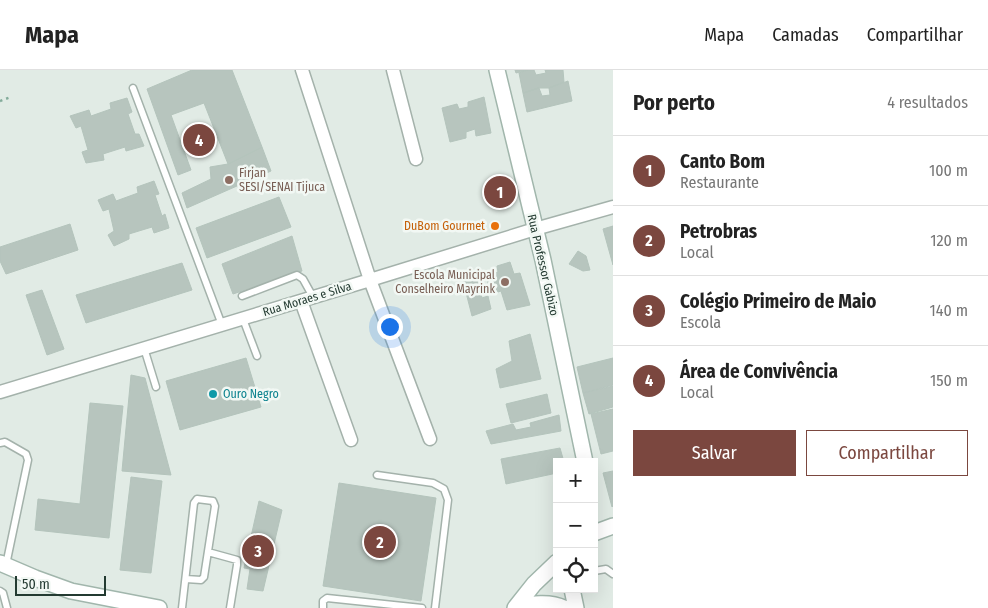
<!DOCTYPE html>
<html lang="pt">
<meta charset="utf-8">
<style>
:root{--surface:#fff;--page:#f2f2f2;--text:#222;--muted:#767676;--line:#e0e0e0;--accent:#7b473f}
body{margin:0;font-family:"Fira Sans Condensed",sans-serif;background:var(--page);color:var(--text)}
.controls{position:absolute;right:15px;bottom:15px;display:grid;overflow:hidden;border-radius:0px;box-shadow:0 5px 20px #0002}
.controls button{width:45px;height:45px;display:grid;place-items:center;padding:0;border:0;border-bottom:1px solid var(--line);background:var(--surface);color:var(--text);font:25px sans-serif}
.scale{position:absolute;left:15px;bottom:12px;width:91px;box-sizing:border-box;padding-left:5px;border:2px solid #233a31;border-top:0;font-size:14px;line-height:18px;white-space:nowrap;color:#233a31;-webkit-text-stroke:4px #f2f8f4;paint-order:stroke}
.you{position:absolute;left:389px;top:256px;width:18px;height:18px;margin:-12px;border:4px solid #fff;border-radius:50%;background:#1a73e8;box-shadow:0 0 0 8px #1a73e833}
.badge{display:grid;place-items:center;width:32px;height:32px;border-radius:50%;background:var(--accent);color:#fff;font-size:16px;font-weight:700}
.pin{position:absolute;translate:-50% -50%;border:2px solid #fff;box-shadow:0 1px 5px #0006}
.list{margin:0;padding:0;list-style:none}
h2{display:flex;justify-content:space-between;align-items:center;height:65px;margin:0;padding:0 20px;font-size:21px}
h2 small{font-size:16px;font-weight:400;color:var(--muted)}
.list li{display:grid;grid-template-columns:32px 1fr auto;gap:15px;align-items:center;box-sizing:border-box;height:70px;padding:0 20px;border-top:1px solid var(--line)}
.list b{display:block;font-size:19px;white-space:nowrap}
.list p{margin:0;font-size:16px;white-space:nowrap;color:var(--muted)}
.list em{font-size:16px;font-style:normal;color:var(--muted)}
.actions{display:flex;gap:10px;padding:15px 20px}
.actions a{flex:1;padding:11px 0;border:1px solid var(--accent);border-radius:0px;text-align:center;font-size:18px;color:var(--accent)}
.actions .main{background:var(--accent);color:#fff}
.icon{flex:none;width:28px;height:28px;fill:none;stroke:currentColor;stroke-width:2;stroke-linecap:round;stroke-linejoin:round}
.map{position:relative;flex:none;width:613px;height:538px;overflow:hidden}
header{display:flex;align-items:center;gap:30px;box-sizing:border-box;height:70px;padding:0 25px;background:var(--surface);border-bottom:1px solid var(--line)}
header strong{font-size:24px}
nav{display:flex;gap:28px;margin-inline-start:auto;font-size:18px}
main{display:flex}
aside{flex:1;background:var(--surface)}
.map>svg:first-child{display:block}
.building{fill:#b7c5be;stroke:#b4c4bc}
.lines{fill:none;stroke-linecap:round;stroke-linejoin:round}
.lane-casing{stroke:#a4b2ab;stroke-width:9}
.street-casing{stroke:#a4b2ab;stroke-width:15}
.secondary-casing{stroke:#a1b6ac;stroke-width:18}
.path{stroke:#84ac9b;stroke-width:2.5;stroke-dasharray:2.5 4;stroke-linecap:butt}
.lane{stroke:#fff;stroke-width:6}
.street{stroke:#fff;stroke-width:12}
.secondary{stroke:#fff;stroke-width:15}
.education-dot{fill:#8d6e63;stroke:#f2f8f4;stroke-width:2}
.food-dot{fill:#e8710a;stroke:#f2f8f4;stroke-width:2}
.culture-dot{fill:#0f9aa8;stroke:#f2f8f4;stroke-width:2}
.labels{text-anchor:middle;stroke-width:5;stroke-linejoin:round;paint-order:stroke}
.education-label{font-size:12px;fill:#785e54;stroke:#f2f8f4;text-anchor:start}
.food-label{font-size:12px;fill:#c56008;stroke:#f2f8f4;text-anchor:end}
.street-label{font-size:12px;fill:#233a31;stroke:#f2f8f4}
.culture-label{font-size:12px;fill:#0d838f;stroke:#f2f8f4;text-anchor:start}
</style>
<header>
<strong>Mapa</strong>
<nav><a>Mapa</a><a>Camadas</a><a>Compartilhar</a></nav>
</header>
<main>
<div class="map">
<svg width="613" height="538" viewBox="0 0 613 538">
<rect width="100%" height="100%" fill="#e1ebe5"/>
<path class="building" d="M192,0h40l30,77 -34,17 -24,-61 -33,12 20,55 -13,5 -31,-86z
M515,0h13l-12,3z
M528,0h6l2,5 10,-2 -1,-3h18l1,12 -15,6h-10l-16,5 -4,-20z
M568,11l4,20 -45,11 -4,-19 16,-5 3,8 8,-1 -1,-7z
M484,27l7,36 -15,3 -1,-7 -9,3v6l-16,4 -8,-34 15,-4 2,5 9,-2v-5z
M127,28l5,14 -4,2 7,20h4l5,12 -18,5 -1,-4 -22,7 1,6 -18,3 -4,-11 6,-2 -7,-24 -5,2 -6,-12 19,-6 2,6 20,-7 -1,-6z
M262,77l9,24 -84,37 -5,-15 29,-14 -1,-12 18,-3z
M154,111l5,13 -4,1 7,21 3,-2 4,14 -15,5 -2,-6 -23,7v5l-15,7 -6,-11 6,-4 -5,-22 -6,2 -5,-11 15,-6 3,7 22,-8 -1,-6z
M509,111l4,16 -22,6 -4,-16z
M279,127l12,30 -84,31 -11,-30z
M70,154l8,26 -72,24 -6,-13v-14z
M613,156v39l-10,-36z
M292,166l10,35 -69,23 -11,-30z
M578,181l8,5 4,14 -7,1 -14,-7z
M510,192l4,12 6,-1 10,32 -23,5 -6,-19 -3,1 -3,-4 -5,1 -4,-13 12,-4 -1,-6z
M182,193l10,27 -106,33 -10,-28z
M480,201l4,14 -5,2 3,11 6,-2 3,13 -19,7 -10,-39z
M42,220l22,59 -17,6 -21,-60z
M530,264l11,45 -41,9 -4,-19 16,-8 -3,-20z
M246,288l15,49 -81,23 -14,-49z
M613,288v27l-30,8 -6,-26z
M131,305l14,3 26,97 -49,-4z
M613,316v21l-24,7 -6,-21z
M547,324l4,19 -40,10 -5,-19z
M90,333l33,3 -14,132 -74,-8 3,-31 42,5z
M613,339v42l-12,3 -10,-40z
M559,345l2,16 -70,13 -5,-13 27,-7 3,6 15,-3 -1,-4z
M560,378l4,14h-7v11l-51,11 -5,-25z
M613,401v35l-1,1 -9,-34z
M131,407l31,4 -11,92 -31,-3z
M339,413l97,15 -15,103 -98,-15z
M259,431l23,9 -19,81 -16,-2 3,-20 -6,-1z"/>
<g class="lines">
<defs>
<path id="lane" d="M133,18l89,237
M242,226l55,-21 6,4 10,18
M243,249l14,37
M144,278l12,39
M0,373l5,-1 21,12 2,6 -22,105
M377,405l56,8 11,6 4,11 -13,108
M208,482l29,8v5l-7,43
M594,501l12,-2 7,5
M0,521l3,2 4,15
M182,538l12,-105 3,-4 16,2 2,5 -11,71 -3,3 -15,-1
M323,538v-7l4,-3 95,10"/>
<path id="street" d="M302,0l68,210 60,159
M393,0l23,89
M301,231l50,139
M0,322l370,-112 165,-51 78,-22"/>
<path id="secondary" d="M497,0l46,190 42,202
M594,463l19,-7
M0,493l35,15 36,13 88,17
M572,519l4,19
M517,537c15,-3 32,-6 47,1
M515,538l19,-24 23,-22"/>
</defs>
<use href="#lane" class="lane-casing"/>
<use href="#street" class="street-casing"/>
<use href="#secondary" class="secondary-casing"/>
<path class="path" d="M0,31l11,-4"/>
<use href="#lane" class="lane"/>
<use href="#street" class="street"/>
<use href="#secondary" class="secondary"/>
</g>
<g class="education-dot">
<circle cx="229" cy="110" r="5"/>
<circle cx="505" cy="212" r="5"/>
</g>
<circle class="food-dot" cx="495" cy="156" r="5"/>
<circle class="culture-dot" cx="213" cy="324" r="5"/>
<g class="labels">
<g class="education-label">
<text x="239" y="107">Firjan<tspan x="239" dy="14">SESI/SENAI Tijuca</tspan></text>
<text x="495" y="209" text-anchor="end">Escola Municipal<tspan x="495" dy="14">Conselheiro Mayrink</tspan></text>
</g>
<g class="food-label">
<text x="485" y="160">DuBom Gourmet</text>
</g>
<g class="street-label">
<text transform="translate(543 195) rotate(77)" y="4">Rua Professor Gabizo</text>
<text transform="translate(307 229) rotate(-17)" y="4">Rua Moraes e Silva</text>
</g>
<g class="culture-label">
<text x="223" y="328">Ouro Negro</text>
</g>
</g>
</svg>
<div class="controls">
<button>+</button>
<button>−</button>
<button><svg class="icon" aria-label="locate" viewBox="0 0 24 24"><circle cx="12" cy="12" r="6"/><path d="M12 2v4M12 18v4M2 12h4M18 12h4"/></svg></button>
</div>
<div class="scale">50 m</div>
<div class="you"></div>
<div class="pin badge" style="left:500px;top:122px">1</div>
<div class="pin badge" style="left:380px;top:472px">2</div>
<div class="pin badge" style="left:258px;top:481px">3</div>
<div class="pin badge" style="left:199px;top:70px">4</div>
</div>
<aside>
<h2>Por perto<small>4 resultados</small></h2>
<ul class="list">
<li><span class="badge">1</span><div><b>Canto Bom</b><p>Restaurante</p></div><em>100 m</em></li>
<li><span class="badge">2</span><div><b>Petrobras</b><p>Local</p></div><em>120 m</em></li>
<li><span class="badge">3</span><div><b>Colégio Primeiro de Maio</b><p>Escola</p></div><em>140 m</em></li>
<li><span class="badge">4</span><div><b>Área de Convivência</b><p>Local</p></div><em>150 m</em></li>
</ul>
<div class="actions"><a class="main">Salvar</a><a>Compartilhar</a></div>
</aside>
</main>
